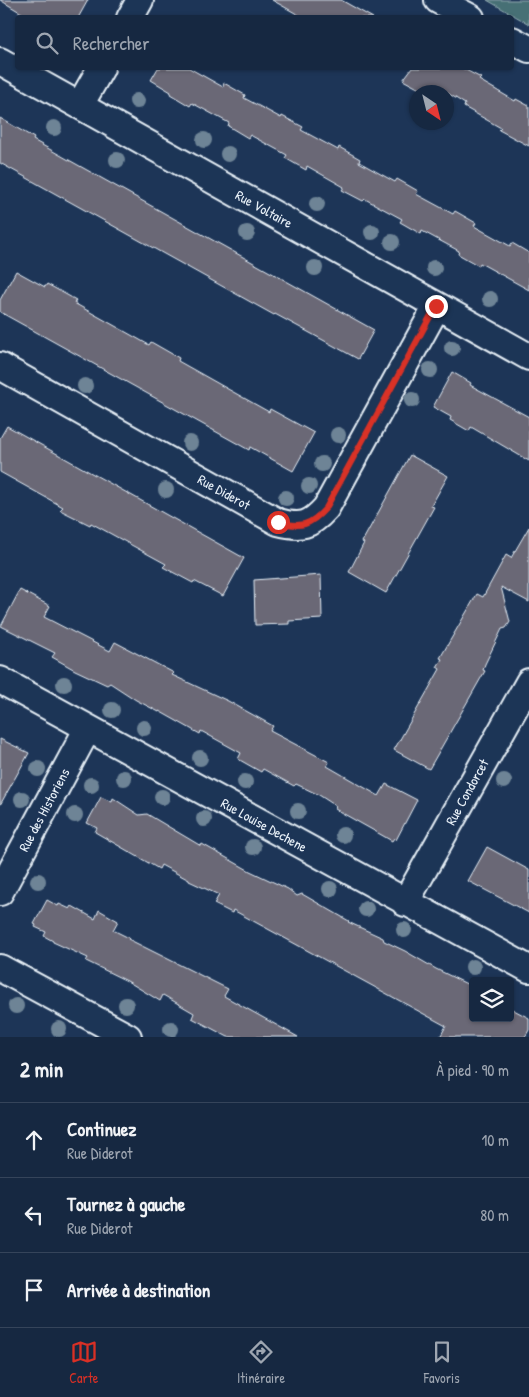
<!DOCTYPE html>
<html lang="fr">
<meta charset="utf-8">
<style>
:root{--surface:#162841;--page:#1f3048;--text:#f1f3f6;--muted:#9ea6b1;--line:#35445a;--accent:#d93025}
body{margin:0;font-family:"Patrick Hand",sans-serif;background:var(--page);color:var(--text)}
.controls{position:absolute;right:15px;bottom:15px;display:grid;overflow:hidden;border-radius:5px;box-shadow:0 1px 4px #0004}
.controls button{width:45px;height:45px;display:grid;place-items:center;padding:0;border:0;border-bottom:1px solid var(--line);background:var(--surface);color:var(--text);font:25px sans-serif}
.compass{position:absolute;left:409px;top:85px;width:45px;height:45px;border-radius:50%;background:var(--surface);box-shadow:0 1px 4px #0004;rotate:145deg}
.stop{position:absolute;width:15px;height:15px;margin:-11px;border:4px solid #d93025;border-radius:50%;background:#fff}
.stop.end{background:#d93025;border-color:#fff;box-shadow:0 1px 5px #0008}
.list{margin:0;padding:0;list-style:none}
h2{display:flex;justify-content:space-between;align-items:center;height:65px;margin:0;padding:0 20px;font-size:21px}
h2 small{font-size:16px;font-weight:400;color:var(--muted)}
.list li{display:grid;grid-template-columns:32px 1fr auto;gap:15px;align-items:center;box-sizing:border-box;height:75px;padding:0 20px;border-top:1px solid var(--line)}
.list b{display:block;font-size:19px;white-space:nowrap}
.list p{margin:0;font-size:16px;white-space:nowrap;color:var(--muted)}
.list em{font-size:16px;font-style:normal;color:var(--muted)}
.icon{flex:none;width:28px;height:28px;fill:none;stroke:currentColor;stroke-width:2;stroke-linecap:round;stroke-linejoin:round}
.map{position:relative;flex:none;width:529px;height:1037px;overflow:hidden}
.search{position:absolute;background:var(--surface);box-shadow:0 1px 4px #0004;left:15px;right:15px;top:15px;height:55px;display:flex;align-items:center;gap:12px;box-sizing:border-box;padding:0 18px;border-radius:5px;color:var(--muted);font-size:19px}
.sheet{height:290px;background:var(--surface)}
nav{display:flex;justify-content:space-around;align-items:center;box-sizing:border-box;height:70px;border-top:1px solid var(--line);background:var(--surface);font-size:14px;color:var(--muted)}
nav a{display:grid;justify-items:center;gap:2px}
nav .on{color:var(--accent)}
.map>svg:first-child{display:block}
.green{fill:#477075;stroke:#98b0b6}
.building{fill:#6b6776;stroke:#e8f1f8}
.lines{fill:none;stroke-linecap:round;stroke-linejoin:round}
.street-casing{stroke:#e8f1f8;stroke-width:30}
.street{stroke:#1d3557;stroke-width:26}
.tree{fill:#6e8496}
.route{stroke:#d93025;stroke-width:6}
.labels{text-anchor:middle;stroke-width:4;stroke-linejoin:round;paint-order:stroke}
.street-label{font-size:14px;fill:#e8f1f8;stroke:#1d3557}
</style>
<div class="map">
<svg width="529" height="1037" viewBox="0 0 529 1037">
<rect width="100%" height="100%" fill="#1d3557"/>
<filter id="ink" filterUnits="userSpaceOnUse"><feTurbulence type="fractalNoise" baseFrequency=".02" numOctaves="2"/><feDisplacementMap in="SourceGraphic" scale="10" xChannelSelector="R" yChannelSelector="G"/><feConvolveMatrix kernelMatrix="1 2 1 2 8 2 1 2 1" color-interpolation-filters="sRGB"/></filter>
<g filter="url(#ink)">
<path class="green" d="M487,0h42v24z"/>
<path class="building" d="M0,0h88l-10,18h-48z
M272,0h69l32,18h-69z
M158,68h31l34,19 1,-4 21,12 -1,3 37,20 1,-2 21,11 -2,3 37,20 1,-3 21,12 -1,3 36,20 2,-3 21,12 -2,3 37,20 2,-3 21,12 -2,3 36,20 2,-3 17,10v37l-49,-27 -1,3 -21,-12 1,-3 -37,-20 -1,3 -21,-12 2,-3 -37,-20 -2,2 -21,-11 2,-3 -37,-21 -1,4 -21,-12 2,-3 -37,-20 -2,3 -20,-12 1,-3 -37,-20 -2,3 -20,-12 1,-2 -20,-12z
M412,68h50l19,10 -2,2 36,21 1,-2 13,7v40l-30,-16 2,-2 -37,-21 1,-3 -19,-12h-21l-22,-12z
M0,118l34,20 -1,2 341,190 -16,29 -83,-45 -1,1 -274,-152z
M16,271l29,16 2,-3 29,16 -2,3 75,42 2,-3 28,16 -1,3 48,27 43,24 1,-3 44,24 -21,38 -43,-24 -1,3 -249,-138v-12z
M452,372l19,11 -1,2 59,32v44l-58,-34 -2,4 -19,-11 1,-3 -18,-10z
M7,426l237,132 -21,38 -29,-15 -1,2 -30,-16 3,-3 -75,-41 -1,2 -30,-15 3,-3 -63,-35v-34z
M410,455l38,21 -17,30 3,1 -48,86 -37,-21 15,-29 -2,-1z
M529,527v75l-28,-15 9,35 -4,6 -4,1 -17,35 -2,6 2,1 -56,98 -35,-19 46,-81 -3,-2 5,-8 -2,-1 37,-64 6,3 23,-42 5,3z
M321,575l1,44 -33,2v3l-34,1 -1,-45z
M20,590l30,16 -6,11 66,34 5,-9 59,31 -2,2 56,26 45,25 -3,5 59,31 -2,4 52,30 7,-12 31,16 -21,40 -2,-2 -2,3 -14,-8 -43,-24 1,-3 -17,-11 -23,-11 -2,2 -31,-17 -2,3 -23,-13 3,-6 -40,-22 -1,3 -41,-23v1l-23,-12 -26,-17 -3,2 -32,-15 -23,-13 3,-4 -54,-27z
M0,739l29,14 -29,52z
M101,797l11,5 1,-4 26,17 8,-1 54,32 1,-2 48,27 38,18 9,7 5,-2 47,27 -1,1 35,16 1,3 21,10 31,18 37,18v31h37v-10l19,10v12l-4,7h-85l6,-11 -213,-116 -1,3 -18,-9 5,-9 -30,-14v-1l-28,-15 -2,4 -64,-37 2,-4 -10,-5z
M487,847l42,23v43l-61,-32z
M47,900l11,6 1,-2 11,5 2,-3 23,13 4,-9 19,11 -5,9 16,8 -1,1 100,50 -4,7 74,41h-70l-36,-19 2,-5 -31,-18 -3,6 -33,-20 -41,-20 2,-3 -35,-16v-1l-9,-5 2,-4 -11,-5 1,-2 -2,-1z"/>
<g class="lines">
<defs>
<path id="street" d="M438,0l33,18
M130,18l10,-18
M512,40l17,9
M0,61l529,296
M80,105l21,-37
M0,366l278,156c23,6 32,4 48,-14l111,-202
M0,680l529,289
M0,892l88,-164
M405,903l124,-221
M0,968l128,69"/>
</defs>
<use href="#street" class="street-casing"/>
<use href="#street" class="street"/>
</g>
<g class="tree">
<circle cx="137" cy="101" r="8"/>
<circle cx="54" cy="128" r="8"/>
<circle cx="204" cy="140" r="8"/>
<circle cx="228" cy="154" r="8"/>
<circle cx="117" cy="160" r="8"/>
<circle cx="317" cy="204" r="8"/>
<circle cx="372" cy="232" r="8"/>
<circle cx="247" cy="233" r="8"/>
<circle cx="392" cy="242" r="8"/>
<circle cx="315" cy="268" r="8"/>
<circle cx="434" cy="268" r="8"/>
<circle cx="490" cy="299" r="8"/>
<circle cx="452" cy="348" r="8"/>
<circle cx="430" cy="370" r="8"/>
<circle cx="85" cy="386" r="8"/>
<circle cx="412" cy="400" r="8"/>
<circle cx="338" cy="435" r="8"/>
<circle cx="190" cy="443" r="8"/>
<circle cx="322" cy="464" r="8"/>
<circle cx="309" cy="486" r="8"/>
<circle cx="166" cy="490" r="8"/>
<circle cx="286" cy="498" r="8"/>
<circle cx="64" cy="684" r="8"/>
<circle cx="112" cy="710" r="8"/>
<circle cx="144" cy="728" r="8"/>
<circle cx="200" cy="758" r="8"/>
<circle cx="38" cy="769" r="8"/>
<circle cx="124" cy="778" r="8"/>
<circle cx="504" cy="781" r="8"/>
<circle cx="245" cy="782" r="8"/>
<circle cx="91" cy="785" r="8"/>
<circle cx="162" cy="797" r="8"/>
<circle cx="22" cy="799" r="8"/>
<circle cx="298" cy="811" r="8"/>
<circle cx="75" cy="815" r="8"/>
<circle cx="204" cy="819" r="8"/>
<circle cx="343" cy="835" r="8"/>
<circle cx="253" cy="847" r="8"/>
<circle cx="38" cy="881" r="8"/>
<circle cx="330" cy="889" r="8"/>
<circle cx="366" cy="909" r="8"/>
<circle cx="404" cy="930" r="8"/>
<circle cx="473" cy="967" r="8"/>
<circle cx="126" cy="1005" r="8"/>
<circle cx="16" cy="1006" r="8"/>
<circle cx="59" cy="1029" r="8"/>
<circle cx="171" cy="1029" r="8"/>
</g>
</g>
<g class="lines" filter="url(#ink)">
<path class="route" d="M278,522c23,6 32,4 48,-14l110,-202"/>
</g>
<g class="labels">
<g class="street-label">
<text transform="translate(264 209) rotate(29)" y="5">Rue Voltaire</text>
<text transform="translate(224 492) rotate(29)" y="5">Rue Diderot</text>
<text transform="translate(467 792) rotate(-61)" y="5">Rue Condorcet</text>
<text transform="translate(44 810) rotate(-62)" y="5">Rue des Historiens</text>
<text transform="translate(264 825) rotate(29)" y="5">Rue Louise Dechene</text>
</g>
</g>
</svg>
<div class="controls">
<button><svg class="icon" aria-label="layers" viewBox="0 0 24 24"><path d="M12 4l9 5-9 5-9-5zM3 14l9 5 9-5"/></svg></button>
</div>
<svg class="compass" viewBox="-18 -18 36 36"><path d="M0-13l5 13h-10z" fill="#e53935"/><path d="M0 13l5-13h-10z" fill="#9ea6b1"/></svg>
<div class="stop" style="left:278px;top:522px"></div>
<div class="stop end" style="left:436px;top:306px"></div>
<div class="search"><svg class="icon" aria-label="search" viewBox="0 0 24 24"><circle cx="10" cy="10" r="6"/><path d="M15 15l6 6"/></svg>Rechercher</div>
</div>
<section class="sheet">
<h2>2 min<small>À pied · 90 m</small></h2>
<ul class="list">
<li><svg class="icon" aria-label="ahead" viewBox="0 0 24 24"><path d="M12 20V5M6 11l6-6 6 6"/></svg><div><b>Continuez</b><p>Rue Diderot</p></div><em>10 m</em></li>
<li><svg class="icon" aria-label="left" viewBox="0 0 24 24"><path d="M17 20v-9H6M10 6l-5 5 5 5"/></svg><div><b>Tournez à gauche</b><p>Rue Diderot</p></div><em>80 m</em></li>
<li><svg class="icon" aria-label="arrive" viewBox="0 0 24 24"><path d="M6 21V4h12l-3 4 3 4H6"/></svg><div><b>Arrivée à destination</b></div></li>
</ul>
</section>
<nav>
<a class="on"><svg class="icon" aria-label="map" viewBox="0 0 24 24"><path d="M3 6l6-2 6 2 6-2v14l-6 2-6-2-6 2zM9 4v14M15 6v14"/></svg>Carte</a>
<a><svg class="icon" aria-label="directions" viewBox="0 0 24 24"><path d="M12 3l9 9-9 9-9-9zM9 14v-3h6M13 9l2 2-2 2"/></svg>Itinéraire</a>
<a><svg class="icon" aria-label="saved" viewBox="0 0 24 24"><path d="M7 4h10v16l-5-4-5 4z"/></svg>Favoris</a>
</nav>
